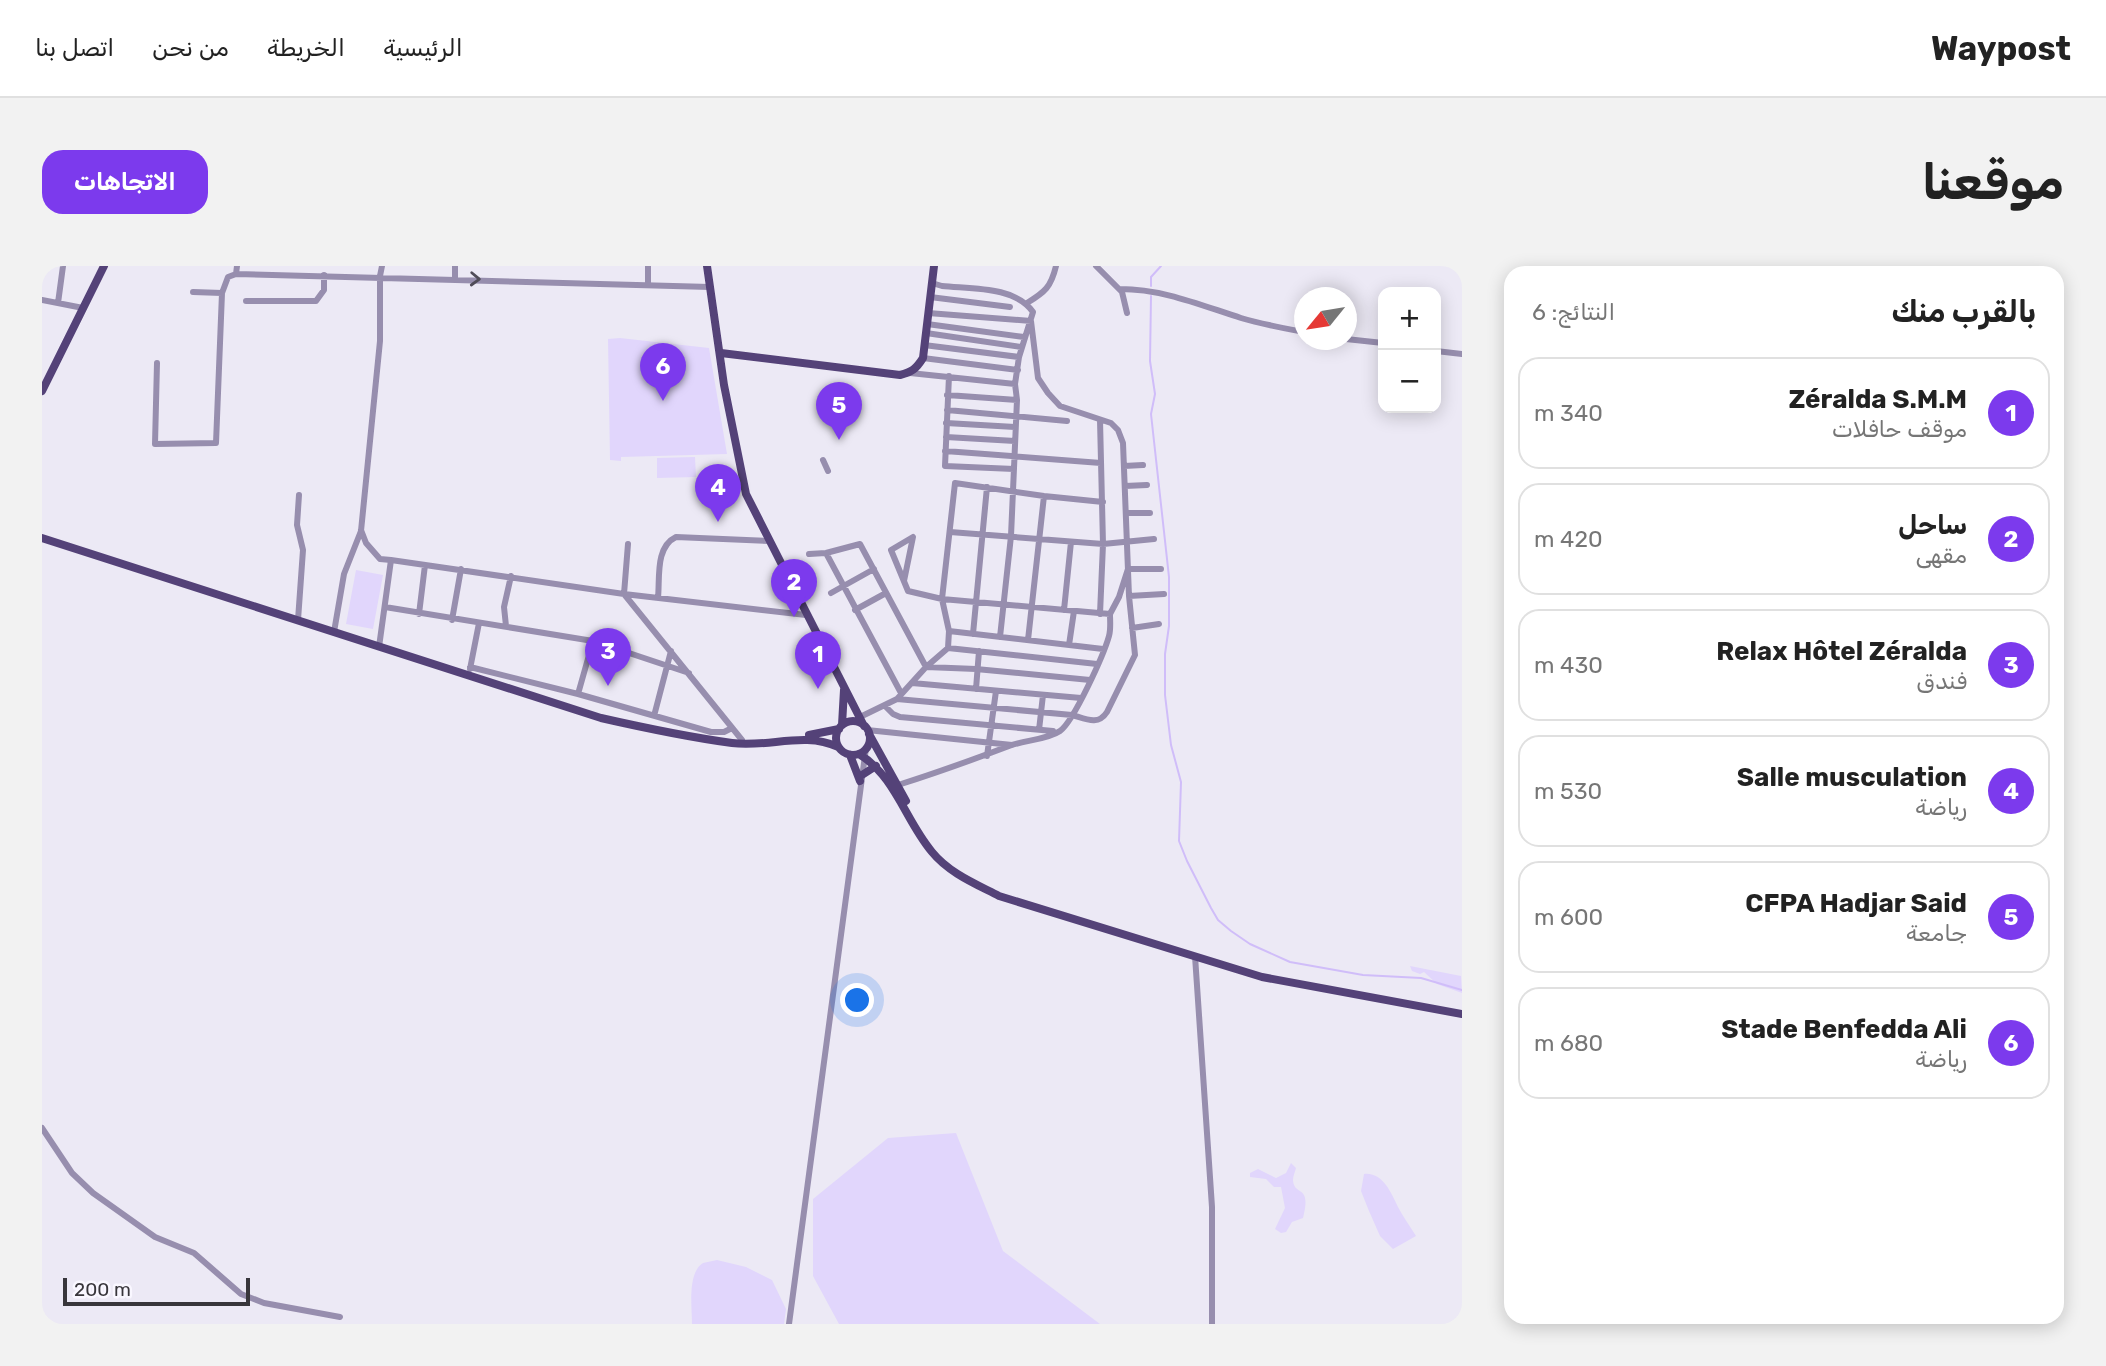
<!DOCTYPE html>
<html lang="ar">
<meta charset="utf-8">
<style>
:root{--surface:#fff;--page:#f2f2f2;--text:#222;--muted:#767676;--line:#e0e0e0;--accent:#7c3aed}
body{margin:0;font-family:Rubik,Cairo,sans-serif;background:var(--page);color:var(--text);direction:rtl}
.controls{position:absolute;right:21px;top:21px;display:grid;overflow:hidden;border-radius:14px;box-shadow:0 4px 18px #0003}
.controls button{width:63px;height:63px;display:grid;place-items:center;padding:0;border:0;border-bottom:2px solid var(--line);background:var(--surface);color:var(--text);font:35px sans-serif}
.compass{position:absolute;left:1252px;top:21px;width:63px;height:63px;border-radius:50%;background:var(--surface);box-shadow:0 4px 18px #0003;rotate:240deg}
.scale{position:absolute;left:21px;bottom:18px;width:187px;box-sizing:border-box;padding-left:7px;border:4px solid #38363b;border-top:0;font-size:19px;line-height:24px;white-space:nowrap;color:#38363b;-webkit-text-stroke:5px #f9f7ff;paint-order:stroke}
.you{position:absolute;left:816px;top:735px;width:24px;height:24px;margin:-18px;border:5px solid #fff;border-radius:50%;background:#1a73e8;box-shadow:0 0 0 10px #1a73e833}
.badge{display:grid;place-items:center;width:46px;height:46px;border-radius:50%;background:var(--accent);color:#fff;font-size:23px;font-weight:700}
.pin{position:absolute;translate:-50% -58px;filter:drop-shadow(0 2px 4px #0008)}
.pin::after{content:'';position:absolute;top:37px;width:24px;height:21px;background:inherit;clip-path:polygon(0 0,100% 0,50% 100%)}
.list{margin:0;padding:0;list-style:none}
h2{display:flex;justify-content:space-between;align-items:center;height:91px;margin:0;padding:0 28px;font-size:30px}
h2 small{font-size:23px;font-weight:400;color:var(--muted)}
.list li{display:grid;grid-template-columns:46px 1fr auto;gap:21px;align-items:center;box-sizing:border-box;height:112px;margin:0 14px 14px;padding:0 14px;border:2px solid var(--line);border-radius:21px}
.list b{display:block;font-size:26px;white-space:nowrap}
.list p{margin:0;font-size:23px;white-space:nowrap;color:var(--muted)}
.list em{font-size:23px;font-style:normal;color:var(--muted)}
.map{position:relative;flex:none;width:1420px;height:1058px;overflow:hidden;direction:ltr;border-radius:21px}
header{display:flex;align-items:center;gap:42px;box-sizing:border-box;height:98px;padding:0 35px;background:var(--surface);border-bottom:2px solid var(--line)}
header strong{font-size:33px}
nav{display:flex;gap:38px;margin-inline-start:auto;font-size:24px}
.intro{display:flex;align-items:center;justify-content:space-between;box-sizing:border-box;height:168px;padding:0 42px}
h1{margin:0;font-size:49px}
.button{padding:18px 32px;border-radius:21px;background:var(--accent);color:#fff;font-size:24px;font-weight:700}
main{display:flex;gap:42px;padding:0 42px}
aside{flex:1;background:var(--surface);border-radius:21px;box-shadow:0 4px 18px #0003}
.map>svg:first-child{display:block}
.green{fill:#e1d6fc}
.lines{fill:none;stroke-linecap:round;stroke-linejoin:round}
.stream{stroke:#d0bdf9;stroke-width:2}
.minor{stroke:#978eae;stroke-width:6}
.major{stroke:#544278;stroke-width:8}
.oneway{stroke:#504c58}
</style>
<header>
<strong>Waypost</strong>
<nav><a>الرئيسية</a><a>الخريطة</a><a>من نحن</a><a>اتصل بنا</a></nav>
</header>
<div class="intro"><h1>موقعنا</h1><a class="button">الاتجاهات</a></div>
<main>
<aside>
<h2>بالقرب منك<small>النتائج: 6</small></h2>
<ul class="list">
<li><span class="badge">1</span><div><b>Zéralda S.M.M</b><p>موقف حافلات</p></div><em>340 m</em></li>
<li><span class="badge">2</span><div><b>ساحل</b><p>مقهى</p></div><em>420 m</em></li>
<li><span class="badge">3</span><div><b>Relax Hôtel Zéralda</b><p>فندق</p></div><em>430 m</em></li>
<li><span class="badge">4</span><div><b>Salle musculation</b><p>رياضة</p></div><em>530 m</em></li>
<li><span class="badge">5</span><div><b>CFPA Hadjar Said</b><p>جامعة</p></div><em>600 m</em></li>
<li><span class="badge">6</span><div><b>Stade Benfedda Ali</b><p>رياضة</p></div><em>680 m</em></li>
</ul>
</aside>
<div class="map">
<svg width="1420" height="1058" viewBox="0 0 1420 1058">
<rect width="100%" height="100%" fill="#ece9f5"/>
<path class="green" d="M578,72l89,10 18,106 -106,3v4l-11,-1 -2,-121z
M653,191l1,20 -39,1v-20z
M314,304l27,5 -10,54 -27,-5z
M1368,700l51,10 1,17 -25,-9 -13,-12 -4,2 -8,-3z
M914,867l47,118 97,73h-261l-26,-48v-77l75,-61z
M1249,897l5,5c-1,4 -3,8 -3,12 1,17 19,3 10,38l-11,4 -6,10 -5,1 -6,-4 10,-21 -4,-21h-7l-8,-8 -16,-2v-4l8,-4 18,9 10,-5z
M1322,908c19,-2 27,19 34,33 5,10 12,19 18,29l-23,13 -13,-13 -11,-25 -8,-20z
M675,994l29,7 26,13 14,29 -2,15h-92c0,-17 -5,-51 11,-61z"/>
<g class="lines">
<path class="stream" d="M1109,20v-9l10,-11
M1109,30l-1,65 5,33 -4,20 18,163v49l-4,28v41l6,50 10,37 -2,59 8,20 24,47 7,12 13,11 19,13 40,18 73,13 58,3 41,12"/>
<path class="minor" d="M1054,0l26,26 5,21
M194,8l474,13
M413,13v-13
M890,17l10,3c29,3 73,0 91,26l-14,45 -4,27 2,16 -6,136 -11,101
M606,19v-19
M1078,23c43,0 80,16 121,29 20,6 42,10 63,14
M151,26l29,1
M888,31l80,10
M0,34l41,8
M204,35h70l8,-11v-15
M16,37l5,-37
M985,37c18,-11 24,-16 29,-37
M885,58l97,13
M884,67l95,14
M1304,73l37,4
M882,79l95,12
M1394,85l26,3
M881,92l95,12
M115,97l-2,81 61,-1 6,-150 6,-16 8,-3 1,-8
M868,107l105,11
M907,110l-4,90 69,3
M905,129l70,5
M905,144l120,11
M1058,154l3,124 -3,70
M904,157l69,4
M904,171l69,4
M903,185l156,12
M781,194l5,11
M1082,200l19,-1
M1083,220l22,-1
M1084,247h24
M319,264l5,13 14,16 11,1
M908,266l153,12 51,-5
M586,278l-4,50 118,146
M784,287l75,140
M767,288l17,-1 34,-9 66,123 50,2 114,11
M789,327l43,-24
M1087,330l35,-2
M616,332c2,-20 -3,-51 18,-61l94,4
M343,341l208,34 96,32
M813,344l31,-17
M1022,344l7,-68
M377,348l6,-49
M1068,348l9,-17 9,-28h33
M256,354l5,-70 -6,-25 2,-30
M410,354l9,-51
M464,360l-2,-19 7,-31
M1090,362l27,-4
M907,365l154,18
M292,366l10,-58 17,-43 19,-190v-65l2,-10
M931,368l14,-147
M986,374l16,-144
M1027,379l5,-34
M337,381l12,-87 233,34 182,21
M906,382l149,16
M428,401l108,27 133,38h13l8,-4
M428,403l9,-46
M870,417l169,15
M934,423l3,-38
M536,428l15,-53
M855,433l175,16c14,4 26,11 35,-3l28,-57 -6,-59 -6,-153 -5,-13 -7,-7 -51,-17 -12,-13 -10,-15 -7,-57 -103,-8
M843,440l8,8 7,3 153,14
M612,450l17,-65
M818,451l37,-18 29,-32 22,-19 1,-17 -7,-32 13,-116 89,13 59,6
M825,464l145,15
M997,464l4,-35
M945,490l9,-65
M856,519c38,-12 74,-25 111,-39 15,-6 38,-6 51,-15 14,-10 44,-77 49,-95 2,-7 1,-15 1,-22l-168,-15 -34,-8 -17,-41 22,-13 -9,44
M1153,690l17,251v117
M0,862l30,45 21,20 62,44 39,16 47,41 23,9 76,14
M747,1058l77,-576"/>
<path class="major" d="M665,0l17,119 22,109 118,232
M679,87l179,22c12,-3 16,-6 23,-17l11,-92
M0,125l62,-125
M0,272l559,180c44,10 87,19 131,25 37,5 72,-12 106,4
M794 472a17 17 0 1 1 34 0a17 17 0 1 1-34 0Z
M800,459l2,-35
M827,468l37,67
M767,469l30,-6
M817,488c37,23 46,66 73,98 17,21 44,32 67,44l263,81 200,37
M808,489l10,26
M820,509l14,-9"/>
</g>
<defs><path id="oneway-chevron" d="M-2-3.5L2.5 0L-2 3.5" fill="none" stroke-width="1.6" stroke-linecap="round" stroke-linejoin="round" transform="scale(1.75)"/></defs>
<use class="oneway" href="#oneway-chevron" transform="translate(433 13) rotate(2)"/>
</svg>
<div class="controls">
<button>+</button>
<button>−</button>
</div>
<svg class="compass" viewBox="-18 -18 36 36"><path d="M0-13l5 13h-10z" fill="#e53935"/><path d="M0 13l5-13h-10z" fill="#767676"/></svg>
<div class="scale">200 m</div>
<div class="you"></div>
<div class="pin badge" style="left:776px;top:423px">1</div>
<div class="pin badge" style="left:752px;top:351px">2</div>
<div class="pin badge" style="left:566px;top:420px">3</div>
<div class="pin badge" style="left:676px;top:256px">4</div>
<div class="pin badge" style="left:797px;top:174px">5</div>
<div class="pin badge" style="left:621px;top:135px">6</div>
</div>
</main>
